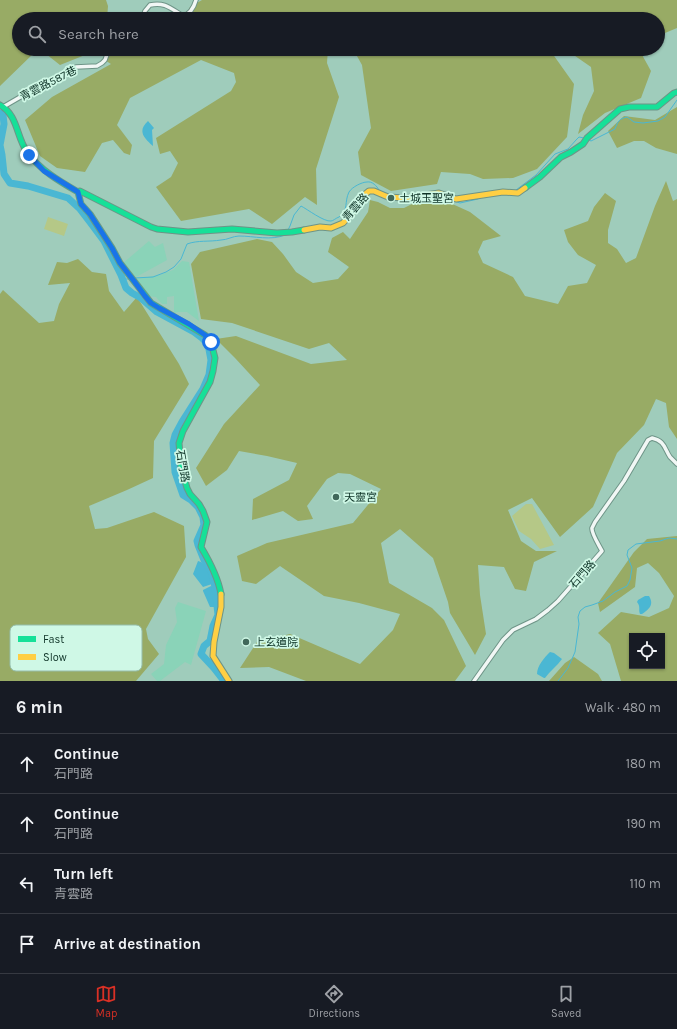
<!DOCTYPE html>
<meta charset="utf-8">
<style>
:root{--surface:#171b24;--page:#20242c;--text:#f1f3f6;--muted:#9ea1a6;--line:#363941;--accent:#d93025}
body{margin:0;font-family:Karla,"Noto Sans TC",sans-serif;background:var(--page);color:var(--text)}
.controls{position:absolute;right:12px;bottom:12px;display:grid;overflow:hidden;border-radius:0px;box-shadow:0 1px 3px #0004}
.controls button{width:36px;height:36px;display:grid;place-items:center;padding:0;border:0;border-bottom:1px solid var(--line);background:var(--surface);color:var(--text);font:20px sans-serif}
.stop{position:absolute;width:12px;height:12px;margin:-9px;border:3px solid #1a73e8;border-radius:50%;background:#fff}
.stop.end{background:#1a73e8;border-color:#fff;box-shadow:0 1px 4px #0008}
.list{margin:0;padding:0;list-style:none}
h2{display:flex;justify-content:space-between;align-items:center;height:52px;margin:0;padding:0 16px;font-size:17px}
h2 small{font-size:13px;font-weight:400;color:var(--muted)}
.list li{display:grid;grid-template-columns:26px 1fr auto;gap:12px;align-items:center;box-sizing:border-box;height:60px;padding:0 16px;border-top:1px solid var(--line)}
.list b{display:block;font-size:15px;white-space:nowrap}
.list p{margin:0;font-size:13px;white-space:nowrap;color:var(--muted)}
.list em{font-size:13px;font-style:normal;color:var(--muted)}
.icon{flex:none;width:22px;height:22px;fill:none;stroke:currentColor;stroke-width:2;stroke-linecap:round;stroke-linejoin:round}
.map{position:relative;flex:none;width:677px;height:681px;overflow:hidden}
.search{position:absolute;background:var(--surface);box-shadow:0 1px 3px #0004;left:12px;right:12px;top:12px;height:44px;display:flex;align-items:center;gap:10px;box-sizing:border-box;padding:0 14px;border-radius:22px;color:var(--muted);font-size:15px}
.sheet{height:292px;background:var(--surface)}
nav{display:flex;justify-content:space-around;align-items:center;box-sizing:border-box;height:56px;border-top:1px solid var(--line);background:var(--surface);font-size:11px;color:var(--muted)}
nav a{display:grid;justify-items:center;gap:2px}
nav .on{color:var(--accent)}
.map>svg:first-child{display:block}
.built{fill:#8ad3b8}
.green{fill:#b5c887}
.forest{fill:#98ab65;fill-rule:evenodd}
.water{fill:#4ab7d3}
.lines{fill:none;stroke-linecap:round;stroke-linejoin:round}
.stream{stroke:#4ab7d3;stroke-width:1}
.river{stroke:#4ab7d3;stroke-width:7}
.street-casing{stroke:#6e9487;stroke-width:5.5}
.fast-casing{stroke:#6e9487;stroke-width:7}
.slow-casing{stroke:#6e9487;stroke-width:7}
.street{stroke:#f1f7f5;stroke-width:3.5}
.fast{stroke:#16e098;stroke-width:5}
.slow{stroke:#ffcf43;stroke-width:5}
.route{stroke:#1a73e8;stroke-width:5}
.poi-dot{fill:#40685a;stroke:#cff8e6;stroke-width:1.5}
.labels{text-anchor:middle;stroke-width:3.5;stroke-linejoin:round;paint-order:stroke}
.street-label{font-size:11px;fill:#0d3226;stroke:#cff8e6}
.poi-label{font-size:11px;fill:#0d3226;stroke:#cff8e6;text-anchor:start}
.key{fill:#cff8e6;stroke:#95bdac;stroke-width:1}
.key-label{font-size:11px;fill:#0d3226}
</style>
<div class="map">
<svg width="677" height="681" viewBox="0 0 677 681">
<rect width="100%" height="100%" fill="#9fccbb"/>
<path class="built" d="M149,241l6,6 8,-4 4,17 -29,16 -5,1 -11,-13z
M182,261l7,1 10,59 -12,-9h-9l-4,1v-17l-7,1v7h-5l-6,-7 -9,-1 -13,-17 26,-4 13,-5z
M178,602l28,9 -15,54 -6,-3 -25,19h-3l-6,-7 13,-10 2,-19 11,-23 -2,-14z"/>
<path class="green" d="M48,217l20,7 -4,12 -20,-7z
M526,504h6l22,41 -14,4 -9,-10 -12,-8 -7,-15z"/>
<path class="forest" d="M0,0h106l2,6 -1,13h-88v30h77l-1,2 -35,14 -14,-11 -11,-2 -35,34z
M202,0h475v28l-12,5 -7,6v-20h-476l2,-1 6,-11z
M114,49h214l-1,14 12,34 -23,72 1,36 -12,-8 -33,27 -23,-15 -68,12 -25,-34 15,-10 7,-14 -8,-12 -10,3 -4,-16 75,-47 5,-9 -2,-9 -33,-13 -71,38 -13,27 15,20 -2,10 -6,-2 -11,-13 -11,3 -17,29 -28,-4 -17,-12 -15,-36 27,-23 59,-33 -8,-5 7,-7z
M353,49h205l-6,4 22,31 -7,53 -30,32 -24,9 -30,1 -13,-5 -29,-2 -4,12 -46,7 -30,-16 -3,-23 13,-24 -9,-63z
M565,49h81l-5,4 10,18 -10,27 -36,15 -27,21 5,-19 11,-24 -3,-24z
M677,107v47l-21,-6 -12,-7h-10l-17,7 -9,-17 16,-15 31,4z
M666,181l7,20 4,-2v240l-8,-12 -3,-24 -10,-4 -12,26 -27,28 -24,54 -33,30 -28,-39 -24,12 13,31 15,10h21l-23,11 -8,29 -11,-2 -11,-22 -26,-2 2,30 6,39 -11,21 -25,-42 -2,-11 -15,-44 -33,-29 -19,14 8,40 43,25 12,12 22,46 -11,15h-149l-37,-14 -29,1 17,-26 33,-8 70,30 33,-34 7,-16 -41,-11 -35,-7 -44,-30 -24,18 -14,-3 -5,-25 30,-13 86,-20 28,-34 -31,-15 -12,-1 -11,6 -20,27 6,13 -15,2 -15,-10 -31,9 1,-21 36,-19 8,-17 -30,-7 -28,-5 -12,19 -21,16 -10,-18 28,-44 36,-39 -25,-27 -19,-19 20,-3 75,28 36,-4 -18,-17 -20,6 -77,-26 -31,-4 -10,-55 9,-12 57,-13 15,3 11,12 13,18 17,11 25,-4 11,-12 -21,-15 4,-14 11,-6 7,7 18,-27 2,-12 8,2 12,6h14l10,-5 34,-1 22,10 31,24 -18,5 -5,11 5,11 30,14 12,19 33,8 10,-18 19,-3 9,-18 -18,-10 -10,-13 -4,-12 24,-9 6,-14 11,-14 11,8 -8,29v13l9,6 9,14 10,-5 19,-52z
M78,259l14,13 14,2 3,17 15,21 13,-15 42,67 10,20 -35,57 -1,37 -26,12 -38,16 6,23 12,-1 47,-16 30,14 2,31 -40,72 2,10 11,15 -23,27h-136v-387l3,-4 36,33 15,-2 5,-17 11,-21 -22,2 9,-23 10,1z
M677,536v145h-56l-11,-37 -12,-11 23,-21 28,5 20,-9 5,-12 -15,-23 -11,-10 -11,5 -2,19 -35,25 -2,-9 36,-51 13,-13zM632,636h30v30h-30z
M574,657l24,17 4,7h-53l16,-18z"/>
<path class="water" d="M148,121l6,7 -2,2 1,16c-9,-8 -16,-15 -5,-25z
M198,561l3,1c6,6 10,13 12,22h-1l-9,3 -10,-13z
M211,586l2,1 2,5 -1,15h-4l-7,-16v-1z
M645,596h4c5,8 1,13 -7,18h-2c-2,-5 1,-7 -3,-12l1,-2z
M550,652l4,1 8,6c-5,7 -12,12 -17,19h-1l-7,-4c0,-8 7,-16 13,-22z"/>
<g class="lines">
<path class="stream" d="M589,140l2,1 24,-12c3,-8 4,-10 12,-12l7,5 9,1 15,-2 7,-4 12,-17
M516,190l20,-15 19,-21 13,-5 8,-9 3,-3 5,1
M445,198l15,5 18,-4
M288,230l2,-4 4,-11 7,-9c6,3 23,16 30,15 2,0 5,-3 8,-4 10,-7 5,-15 10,-25 3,-5 13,-10 18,-10 5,-1 10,4 12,8
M134,278l19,-1 13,-5 8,-5 7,-8 6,-15c11,-4 22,-2 34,-4 6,0 12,-4 18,-4 15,0 32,5 46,-1
M123,279h6
M558,681l10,-13 7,-16 4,-28 -1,-7 2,-6 5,-4 7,-2 11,-4 12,-9 12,-6 3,-6 2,-12 -5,-13 1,-5 8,-6 24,-3 9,-3 8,1"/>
<path class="river" d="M0,113l3,2 1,9 -4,21 2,10 2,19 6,9 18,3 40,12 12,11 10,13 14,19 17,34 5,13 6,5 9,5 16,14 37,20 8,6 6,6 3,16 -2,15 -6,14 -21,33 -7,13 -2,8 2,29 8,23 8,5 7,7 5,10 1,8 -7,16 1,4 6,15 7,11 4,16 3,28 -5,11 -3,15 -6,5 -3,8 13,14 10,13"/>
<defs>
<path id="street" d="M142,19l3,-8 5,-6c15,-3 20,3 33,11 7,-2 11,-9 13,-16
M3,107l19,-11 14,-5 40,-24 21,-1 5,-3 3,-3 4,-11
M474,681l29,-41 10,-10 23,-11 12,-9 10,-9 44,-50c-3,-6 -11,-18 -10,-23 1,-2 2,-4 3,-6l29,-41 24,-41 4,-2c13,3 12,10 18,19 2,2 5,5 7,7"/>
<path id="fast" d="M0,105c18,10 16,31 27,47 13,18 32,29 51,40l2,-1 71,36 6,2 31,3 44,-3 45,4 15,-1 12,-2
M525,188l15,-11 21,-20 10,-5 12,-8 4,-6 33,-29 9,-2h28l17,-14 3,-1
M78,192l3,12 9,10 22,34 8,15 31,40 54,32 6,7 4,16 -2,13 -3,11 -27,49 -4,12 2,24 6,21 3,6 9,10 4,7 4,11 -6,25c9,15 17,30 20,47"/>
<path id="slow" d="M304,230l16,-3 11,1 12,-5 10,-11 10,-16 6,-5h5l14,6 17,1 34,-5 17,6 47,-7 15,1 7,-5
M221,594v13l-7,35 -1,14 16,25"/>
</defs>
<use href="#street" class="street-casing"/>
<use href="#fast" class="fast-casing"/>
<use href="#slow" class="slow-casing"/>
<use href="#street" class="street"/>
<use href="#fast" class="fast"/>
<use href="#slow" class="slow"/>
</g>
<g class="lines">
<path class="route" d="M29,155l15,16 34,21 3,12 9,10 22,34 8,15 14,18 11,15 6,7 8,5 30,16 16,11 6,7"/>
</g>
<g class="poi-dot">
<circle cx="391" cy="198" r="4"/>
<circle cx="336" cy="497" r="4"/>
<circle cx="246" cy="642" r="4"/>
</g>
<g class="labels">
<g class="street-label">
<text transform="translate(48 83) rotate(-27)" y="4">青雲路587巷</text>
<text transform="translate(355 207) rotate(-49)" y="4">青雲路</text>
<text transform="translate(183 466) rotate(80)" y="4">石門路</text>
<text transform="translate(582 574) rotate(-49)" y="4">石門路</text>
</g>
<g class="poi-label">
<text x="399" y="202">土城玉聖宮</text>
<text x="344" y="501">天靈宮</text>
<text x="254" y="646">上玄道院</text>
</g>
</g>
<rect x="10" y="625" width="132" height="46" rx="6" class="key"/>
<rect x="18" y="636" width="18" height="6" fill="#16e098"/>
<rect x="18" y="654" width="18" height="6" fill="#ffcf43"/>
<g class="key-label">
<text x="43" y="643">Fast</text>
<text x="43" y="661">Slow</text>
</g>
</svg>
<div class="controls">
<button><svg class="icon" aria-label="locate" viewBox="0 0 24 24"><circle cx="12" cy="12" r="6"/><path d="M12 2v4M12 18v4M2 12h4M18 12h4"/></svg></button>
</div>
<div class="stop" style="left:211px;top:342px"></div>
<div class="stop end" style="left:29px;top:155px"></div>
<div class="search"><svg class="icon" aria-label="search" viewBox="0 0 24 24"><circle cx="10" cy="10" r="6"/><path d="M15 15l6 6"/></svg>Search here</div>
</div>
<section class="sheet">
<h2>6 min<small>Walk · 480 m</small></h2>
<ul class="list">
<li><svg class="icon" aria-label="ahead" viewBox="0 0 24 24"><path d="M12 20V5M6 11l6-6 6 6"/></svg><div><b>Continue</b><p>石門路</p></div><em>180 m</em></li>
<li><svg class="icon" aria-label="ahead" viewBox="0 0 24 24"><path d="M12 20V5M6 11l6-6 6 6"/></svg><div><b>Continue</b><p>石門路</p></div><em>190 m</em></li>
<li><svg class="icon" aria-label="left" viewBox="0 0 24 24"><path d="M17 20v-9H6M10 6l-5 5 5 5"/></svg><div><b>Turn left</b><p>青雲路</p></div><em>110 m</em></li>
<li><svg class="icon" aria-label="arrive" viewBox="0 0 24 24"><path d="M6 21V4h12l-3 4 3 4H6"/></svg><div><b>Arrive at destination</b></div></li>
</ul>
</section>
<nav>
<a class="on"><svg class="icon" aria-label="map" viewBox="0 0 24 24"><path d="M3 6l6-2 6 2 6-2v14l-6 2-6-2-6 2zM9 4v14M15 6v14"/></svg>Map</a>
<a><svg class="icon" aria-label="directions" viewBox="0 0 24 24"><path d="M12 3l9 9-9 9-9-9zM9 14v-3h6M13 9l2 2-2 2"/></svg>Directions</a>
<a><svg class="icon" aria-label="saved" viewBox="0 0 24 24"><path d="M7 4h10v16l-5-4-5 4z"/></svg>Saved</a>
</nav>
